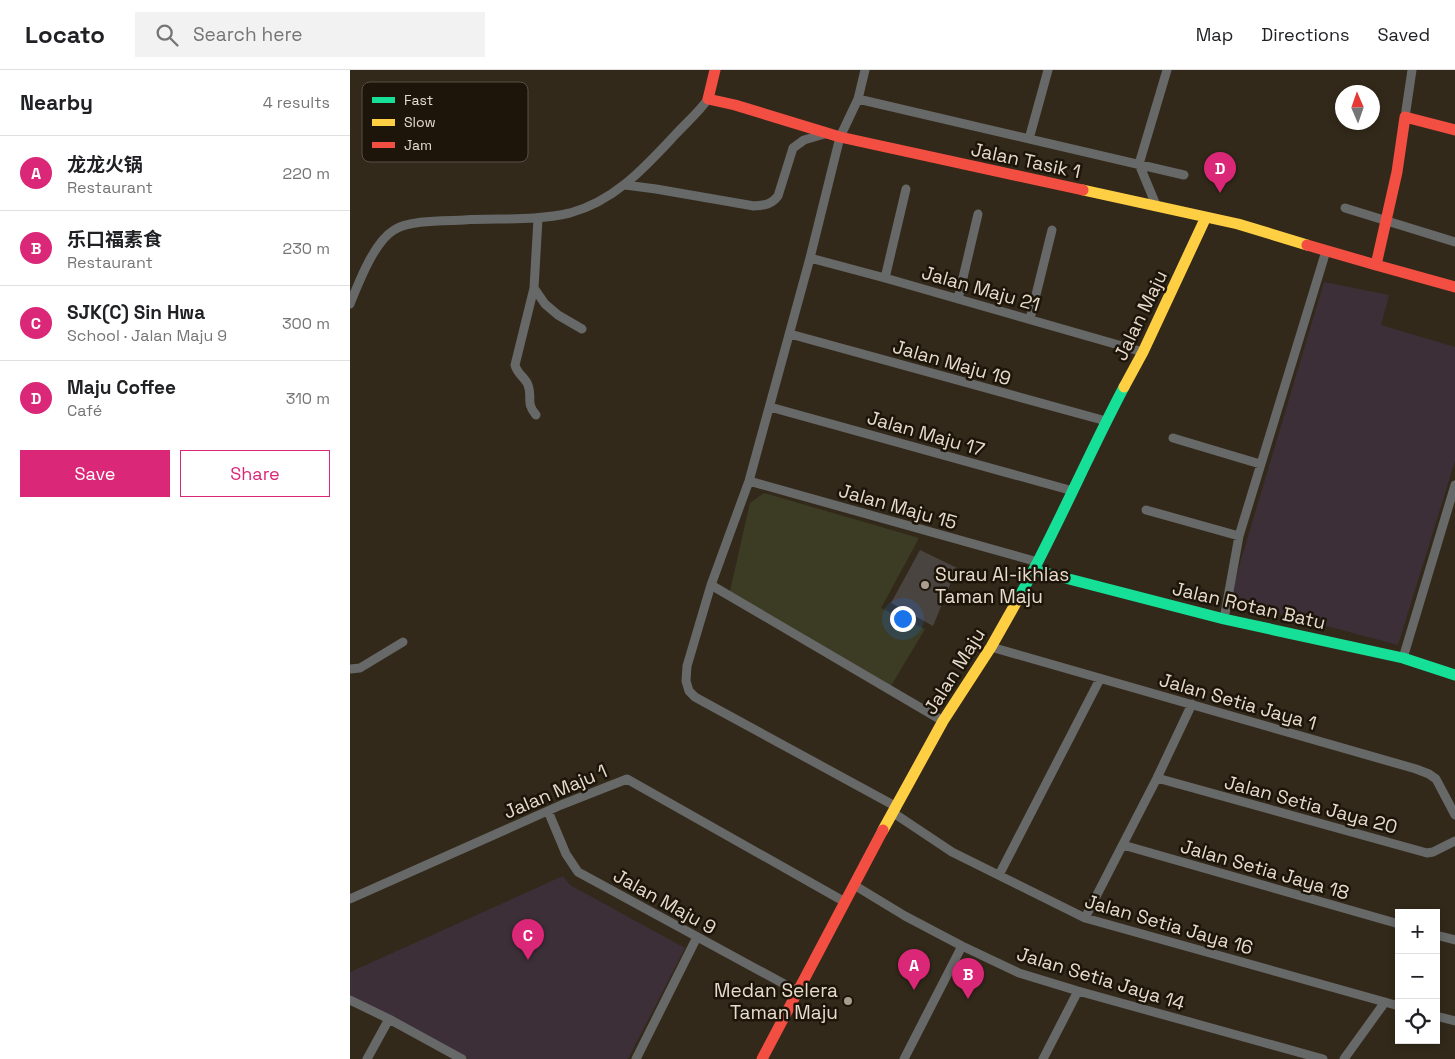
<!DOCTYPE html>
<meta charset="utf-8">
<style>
:root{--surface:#fff;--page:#f2f2f2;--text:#202124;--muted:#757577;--line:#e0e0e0;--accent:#db2777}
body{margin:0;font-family:"Space Grotesk","Noto Sans SC",sans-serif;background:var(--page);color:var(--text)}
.controls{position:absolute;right:15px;bottom:15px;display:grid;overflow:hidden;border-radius:0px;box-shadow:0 2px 8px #0003}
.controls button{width:45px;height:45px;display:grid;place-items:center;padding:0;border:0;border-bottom:1px solid var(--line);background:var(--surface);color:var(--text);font:25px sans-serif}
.compass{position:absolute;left:985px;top:15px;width:45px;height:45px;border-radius:50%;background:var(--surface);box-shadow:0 2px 8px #0003;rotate:358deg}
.you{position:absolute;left:552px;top:548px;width:18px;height:18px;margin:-12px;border:4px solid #fff;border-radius:50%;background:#1a73e8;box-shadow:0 0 0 8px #1a73e833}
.badge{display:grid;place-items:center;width:32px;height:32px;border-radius:50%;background:var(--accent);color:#fff;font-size:16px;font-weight:700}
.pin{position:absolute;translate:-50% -41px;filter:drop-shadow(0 1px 2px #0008)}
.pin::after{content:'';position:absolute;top:26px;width:18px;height:15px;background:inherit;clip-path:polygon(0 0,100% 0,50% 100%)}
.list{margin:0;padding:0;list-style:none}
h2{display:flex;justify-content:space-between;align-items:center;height:65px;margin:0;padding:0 20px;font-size:21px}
h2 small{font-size:16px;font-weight:400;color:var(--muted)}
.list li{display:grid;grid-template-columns:32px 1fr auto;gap:15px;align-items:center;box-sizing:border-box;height:75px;padding:0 20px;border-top:1px solid var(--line)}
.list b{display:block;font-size:19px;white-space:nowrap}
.list p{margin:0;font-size:16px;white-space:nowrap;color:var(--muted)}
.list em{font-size:16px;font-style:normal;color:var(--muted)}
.actions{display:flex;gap:10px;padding:15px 20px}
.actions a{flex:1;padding:11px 0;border:1px solid var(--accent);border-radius:0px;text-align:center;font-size:18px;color:var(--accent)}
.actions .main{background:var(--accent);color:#fff}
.icon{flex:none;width:28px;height:28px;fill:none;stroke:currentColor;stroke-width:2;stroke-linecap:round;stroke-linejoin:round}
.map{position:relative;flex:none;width:1105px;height:989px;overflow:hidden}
header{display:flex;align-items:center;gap:30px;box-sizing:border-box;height:70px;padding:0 25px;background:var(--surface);border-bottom:1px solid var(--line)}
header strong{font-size:24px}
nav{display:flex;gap:28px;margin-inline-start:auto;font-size:18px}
.search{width:350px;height:45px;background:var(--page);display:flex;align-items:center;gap:12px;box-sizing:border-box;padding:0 18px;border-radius:0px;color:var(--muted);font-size:19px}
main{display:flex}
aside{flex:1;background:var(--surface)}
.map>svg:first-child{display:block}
.education{fill:#3d2f38}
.green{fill:#3c3c25}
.building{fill:#4a4441}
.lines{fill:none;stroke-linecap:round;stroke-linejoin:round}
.street{stroke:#676868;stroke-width:9}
.fast{stroke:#16e098;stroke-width:11}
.slow{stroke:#ffcf43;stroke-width:11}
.jam{stroke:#f24e42;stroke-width:11}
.poi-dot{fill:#a89d8e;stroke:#1d150a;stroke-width:2}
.labels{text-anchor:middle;stroke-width:5;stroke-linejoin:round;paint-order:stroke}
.street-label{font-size:19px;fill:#e7dbcc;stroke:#1d150a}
.poi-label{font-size:19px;fill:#e7dbcc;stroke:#1d150a;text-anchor:start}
.key{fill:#1d150a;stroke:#5a5044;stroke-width:1}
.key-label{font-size:14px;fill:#e7dbcc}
</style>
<header>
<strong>Locato</strong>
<div class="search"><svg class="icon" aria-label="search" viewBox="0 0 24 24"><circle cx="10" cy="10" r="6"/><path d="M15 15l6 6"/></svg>Search here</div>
<nav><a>Map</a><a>Directions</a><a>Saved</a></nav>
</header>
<main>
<aside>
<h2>Nearby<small>4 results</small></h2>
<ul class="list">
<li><span class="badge">A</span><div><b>龙龙火锅</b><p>Restaurant</p></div><em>220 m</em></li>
<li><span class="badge">B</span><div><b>乐口福素食</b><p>Restaurant</p></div><em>230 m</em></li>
<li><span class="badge">C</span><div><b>SJK(C) Sin Hwa</b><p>School · Jalan Maju 9</p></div><em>300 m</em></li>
<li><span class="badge">D</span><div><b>Maju Coffee</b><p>Café</p></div><em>310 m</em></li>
</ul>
<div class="actions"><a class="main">Save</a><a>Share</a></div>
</aside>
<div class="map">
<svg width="1105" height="989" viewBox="0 0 1105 989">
<rect width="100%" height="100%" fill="#32291a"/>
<path class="education" d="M974,212l65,13 -8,30 74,22v114l-57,184 -169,-45z
M213,806l7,9 115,63 -57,111h-159l-119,-63v-24z"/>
<path class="green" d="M414,423l155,45 -38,70 44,21 -34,57 -161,-95 20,-88z"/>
<path class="building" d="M570,480l37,18 -24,58 -42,-23z"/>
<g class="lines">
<path class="street" d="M515,0l-7,29 -18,38 -30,121 -61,223 -38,104 -24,81 -1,15 3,10 6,6 9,5 191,104
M508,29l326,76
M1055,47l7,-47
M679,69l19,-69
M275,115l31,4 98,17c11,-1 17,-1 24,-10l15,-48 11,-8 24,-7
M806,135l-17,-41 28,-94
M995,138l110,34
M188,149l-4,69 11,16 13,11 24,14
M460,188l75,20 258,74
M535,208l21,-89
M184,218l-19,77c2,9 10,12 13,20 5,13 -3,17 8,30
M608,229l20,-85
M0,234c9,-22 24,-62 44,-74 15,-10 51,-9 70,-10 36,-2 71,1 106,-7 45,-12 75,-46 105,-78 11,-12 24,-23 33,-36
M680,249l22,-89
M440,264l316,87
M420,337l303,84
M823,368l87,26
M399,411l289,81
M796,440l93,26
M361,515l232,136
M874,549l15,-83 87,-285
M641,577l425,122 13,5 7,5 19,36
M1053,588l52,-173
M0,599l10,-1 43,-26
M807,708l270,75 6,-1 22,-11
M198,741l18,43 12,18 219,119
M542,742l60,40 133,66 314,88
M773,775l276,79
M649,805l101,-196
M504,815l51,31 57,30 57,27 59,18 245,68
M0,829l211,-94 66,-26 218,123
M735,848l72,-140 35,-74
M1086,865l19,5
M0,930l39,19 73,40
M1086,946l19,5
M17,989l22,-40
M286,989l61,-122
M554,989l58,-113
M693,989l35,-68
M994,989l41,-57"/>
<path class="fast" d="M684,500l190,49 179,39 52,17
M667,531c39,-70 70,-144 107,-214"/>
<path class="slow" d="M733,120l155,34 69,21
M774,317l19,-35 63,-135
M533,760l60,-109 48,-74 26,-46"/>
<path class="jam" d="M365,0l-7,29 27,6 105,32 243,53
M957,175l69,20 21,-93 8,-55 50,13
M1026,195l79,22
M412,989l121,-229"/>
</g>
<g class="poi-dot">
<circle cx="575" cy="515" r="5"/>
<circle cx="498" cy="931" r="5"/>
</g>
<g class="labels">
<g class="street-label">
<text transform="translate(676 90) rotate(12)" y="7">Jalan Tasik 1</text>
<text transform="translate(631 218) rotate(16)" y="7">Jalan Maju 21</text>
<text transform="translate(790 245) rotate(-64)" y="7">Jalan Maju</text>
<text transform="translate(602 292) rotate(16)" y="7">Jalan Maju 19</text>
<text transform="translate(576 363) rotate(16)" y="7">Jalan Maju 17</text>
<text transform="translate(548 436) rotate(16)" y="7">Jalan Maju 15</text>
<text transform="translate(899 535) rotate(13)" y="7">Jalan Rotan Batu</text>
<text transform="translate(604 601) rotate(-58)" y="7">Jalan Maju</text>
<text transform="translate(888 631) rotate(16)" y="7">Jalan Setia Jaya 1</text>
<text transform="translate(205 721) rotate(-23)" y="7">Jalan Maju 1</text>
<text transform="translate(961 734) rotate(15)" y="7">Jalan Setia Jaya 20</text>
<text transform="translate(915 799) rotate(16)" y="7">Jalan Setia Jaya 18</text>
<text transform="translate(315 831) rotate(29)" y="7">Jalan Maju 9</text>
<text transform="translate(819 854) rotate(16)" y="7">Jalan Setia Jaya 16</text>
<text transform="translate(751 908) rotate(17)" y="7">Jalan Setia Jaya 14</text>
</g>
<g class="poi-label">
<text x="585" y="511">Surau Al-ikhlas<tspan x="585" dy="22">Taman Maju</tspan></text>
<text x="488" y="927" text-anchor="end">Medan Selera<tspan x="488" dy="22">Taman Maju</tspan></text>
</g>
</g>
<rect x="12" y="12" width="166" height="80" rx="8" class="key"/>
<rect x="22" y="27" width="23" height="6" fill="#16e098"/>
<rect x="22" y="49" width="23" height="7" fill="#ffcf43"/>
<rect x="22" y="72" width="23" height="6" fill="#f24e42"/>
<g class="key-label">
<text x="54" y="35">Fast</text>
<text x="54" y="57">Slow</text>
<text x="54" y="80">Jam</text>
</g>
</svg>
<div class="controls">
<button>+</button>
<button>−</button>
<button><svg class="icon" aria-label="locate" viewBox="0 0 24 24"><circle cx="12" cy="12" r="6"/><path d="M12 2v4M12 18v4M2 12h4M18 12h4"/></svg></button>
</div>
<svg class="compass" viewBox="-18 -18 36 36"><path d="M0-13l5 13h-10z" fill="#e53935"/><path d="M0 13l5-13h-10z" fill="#757577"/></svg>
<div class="you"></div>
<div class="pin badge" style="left:564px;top:920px">A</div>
<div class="pin badge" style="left:618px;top:929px">B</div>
<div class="pin badge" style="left:178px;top:890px">C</div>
<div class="pin badge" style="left:870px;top:123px">D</div>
</div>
</main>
